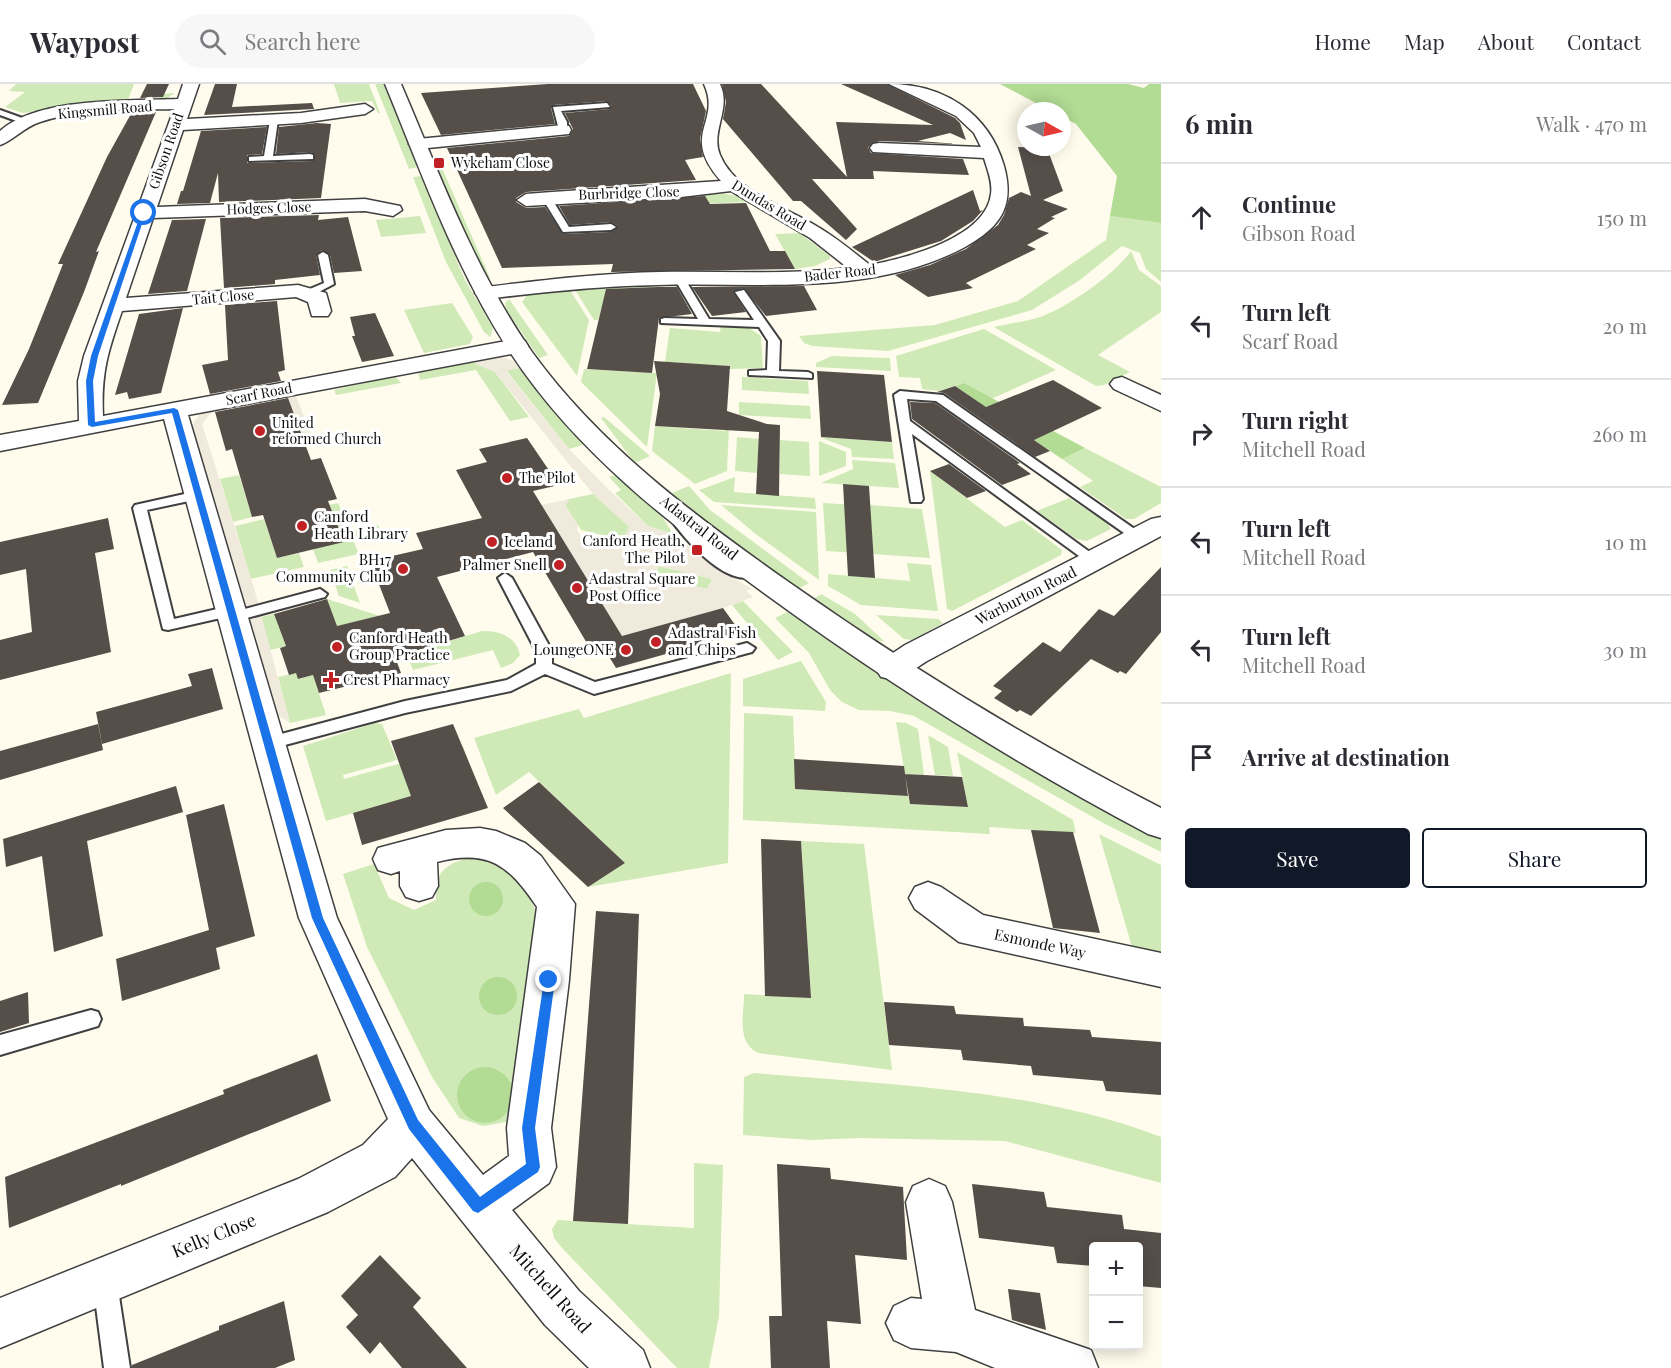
<!DOCTYPE html>
<meta charset="utf-8">
<style>
:root{--surface:#fff;--page:#f7f7f7;--text:#2b2b33;--muted:#7c7c81;--line:#e1e1e2;--accent:#111827}
body{margin:0;font-family:"Playfair Display",serif;background:var(--page);color:var(--text)}
.controls{position:absolute;right:18px;bottom:18px;display:grid;overflow:hidden;border-radius:6px;box-shadow:0 3px 15px #0003}
.controls button{width:54px;height:54px;display:grid;place-items:center;padding:0;border:0;border-bottom:2px solid var(--line);background:var(--surface);color:var(--text);font:30px sans-serif}
.compass{position:absolute;left:1017px;top:18px;width:54px;height:54px;border-radius:50%;background:var(--surface);box-shadow:0 3px 15px #0003;rotate:98deg}
.stop{position:absolute;width:18px;height:18px;margin:-14px;border:4px solid #1a73e8;border-radius:50%;background:#fff}
.stop.end{background:#1a73e8;border-color:#fff;box-shadow:0 2px 6px #0008}
.list{margin:0;padding:0;list-style:none}
h2{display:flex;justify-content:space-between;align-items:center;height:78px;margin:0;padding:0 24px;font-size:26px}
h2 small{font-size:20px;font-weight:400;color:var(--muted)}
.list li{display:grid;grid-template-columns:39px 1fr auto;gap:18px;align-items:center;box-sizing:border-box;height:108px;padding:0 24px;border-top:2px solid var(--line)}
.list b{display:block;font-size:22px;white-space:nowrap}
.list p{margin:0;font-size:20px;white-space:nowrap;color:var(--muted)}
.list em{font-size:20px;font-style:normal;color:var(--muted)}
.actions{display:flex;gap:12px;padding:18px 24px}
.actions a{flex:1;padding:14px 0;border:2px solid var(--accent);border-radius:6px;text-align:center;font-size:21px;color:var(--accent)}
.actions .main{background:var(--accent);color:#fff}
.icon{flex:none;width:33px;height:33px;fill:none;stroke:currentColor;stroke-width:2;stroke-linecap:round;stroke-linejoin:round}
.map{position:relative;flex:none;width:1161px;height:1284px;overflow:hidden}
header{display:flex;align-items:center;gap:36px;box-sizing:border-box;height:84px;padding:0 30px;background:var(--surface);border-bottom:2px solid var(--line)}
header strong{font-size:28px}
nav{display:flex;gap:33px;margin-inline-start:auto;font-size:21px}
.search{width:420px;height:54px;background:var(--page);display:flex;align-items:center;gap:15px;box-sizing:border-box;padding:0 21px;border-radius:33px;color:var(--muted);font-size:22px}
main{display:flex}
aside{flex:1;background:var(--surface)}
.map>svg:first-child{display:block}
.green{fill:#cfeab6}
.forest{fill:#b2db94}
.plaza{fill:#efeadc;fill-rule:evenodd}
.building{fill:#564e49}
.lines{fill:none;stroke-linecap:round;stroke-linejoin:round}
.service-casing{stroke:#404040;stroke-width:4}
.minor-casing{stroke:#404040;stroke-width:3}
.tertiary-casing{stroke:#404040;stroke-width:3}
.service{fill:#fff;fill-rule:evenodd}
.minor{fill:#fff;fill-rule:evenodd}
.tertiary{fill:#fff;fill-rule:evenodd}
.route{fill:#1a73e8}
.poi-dot{fill:#c12124;stroke:#fff;stroke-width:2}
.labels{text-anchor:middle;stroke-width:6;stroke-linejoin:round;paint-order:stroke}
.far-street-label{font-size:14px;fill:#0d0d0d;stroke:#fff}
.far-poi-label{font-size:14px;fill:#0d0d0d;stroke:#fff;text-anchor:start}
.poi-label{font-size:15px;fill:#0d0d0d;stroke:#fff;text-anchor:start}
.street-label{font-size:15px;fill:#0d0d0d;stroke:#fff}
.near-street-label{font-size:18px;fill:#0d0d0d;stroke:#fff}
</style>
<header>
<strong>Waypost</strong>
<div class="search"><svg class="icon" aria-label="search" viewBox="0 0 24 24"><circle cx="10" cy="10" r="6"/><path d="M15 15l6 6"/></svg>Search here</div>
<nav><a>Home</a><a>Map</a><a>About</a><a>Contact</a></nav>
</header>
<main>
<div class="map">
<svg width="1161" height="1284" viewBox="0 0 1161 1284">
<rect width="100%" height="100%" fill="#fffced"/>
<path class="green" d="M16,0h118l-6,16 31,-1 2,-5 14,-1 -11,7 -100,7 -41,6 -18,-6 20,-15 -16,-1z
M334,0h35l11,29h-2l-6,-12 -32,2z
M375,0h9l34,83 -9,2z
M438,84h4l48,110 -7,-5z
M421,92l44,104 28,48 -3,9 -6,-5 -38,-70 -33,-85z
M714,108l23,4 10,6 -79,3 -2,-7z
M420,132l6,17 -45,4 -5,-17z
M1110,132l51,7v59l-15,-13 -6,-16 -18,-7 -42,34 -48,30 -144,41 -76,-5 -8,-3 -5,-7 136,-11 83,-24 88,-61z
M799,149l31,23v3l-15,7 -20,3 -20,-35z
M1131,167l8,19 22,16v26l-63,43 32,17 -26,13 -8,1 -102,-59c15,-4 31,-5 46,-10 28,-10 74,-42 91,-66z
M651,202l11,22 -60,-1 -4,13h-4l-19,-30z
M570,206l19,30 -12,56 -55,-74 5,-7z
M509,215l39,56 -9,3 -33,-49 -1,-6z
M452,219l21,34 -3,7 -46,9 -20,-43z
M721,241l28,3 12,8 2,32 -34,1v-3l-64,-4 5,-34 50,4z
M984,245l72,41 -65,29 -27,-16 -25,8 -17,-2 -2,-11 -21,-1 -3,-21z
M832,272l58,2 1,13 -75,-4v-4z
M472,278l23,10 34,45 -19,4 -34,-51 -56,10 -2,-8z
M519,284l67,76 -17,5 -63,-79z
M584,285l73,4 -10,74 -66,-65z
M395,292l6,7 -65,12 -2,-5z
M742,293l66,4 1,13 -67,-4z
M739,318l71,4 1,13 -72,-4z
M604,333l46,39 -15,7 -34,-45z
M655,342l70,5 1,-4h3l-2,44 -32,13 -43,-33z
M737,353l22,2 -2,34 -22,-2z
M819,353l73,5 2,17 -42,-2 -1,-8z
M780,356l29,2 1,34 -30,-2z
M819,357l27,11v14l-27,10z
M1085,364l76,39v16l-27,16h-8l-46,-32 13,-6 -31,-22z
M852,376l43,3 4,25 -78,-5 32,-14z
M930,387l75,56 17,-7 40,30 -1,5 -109,56 -5,-2z
M618,390l40,36 15,24 -25,-8 -33,-33 6,-3 -12,-13z
M239,391l13,42 -19,5 -13,-43z
M735,393l-1,15 81,6 1,11 -102,-7 -15,-12z
M689,402l21,24 99,73 -11,6 -64,-45 -62,-51z
M593,410l37,33 -7,13 -42,-10 -16,-25 4,-6z
M1069,414l38,25 4,6 -24,12 -11,-2 -39,-28z
M338,419l12,28 28,-6 3,8 -28,7 6,14 -41,9 -5,-14 16,-44z
M823,419l33,2 2,48 -32,-2z
M721,421l95,7 3,68 -62,-45z
M870,421l52,4 8,49 -57,-4z
M264,435l13,39 22,-5 5,14 -53,12 -16,-53z
M907,479l24,2 7,46 -77,-6 -33,-19v-12l82,7z
M347,482l13,37 -21,-7 -9,-26z
M659,482l53,13 -5,10 -54,-13z
M821,510l34,20 30,28 -21,-5 -52,-37z
M327,515l53,17 -43,10z
M743,517l50,51 -15,8 -46,-55z
M787,528l145,98 181,103 48,23v16l-56,-28 -191,-108 -24,-5 -31,-1 -17,-8 -12,-12 -21,-37 -34,-35z
M274,530l12,32 -16,4 -9,-33z
M876,531l62,4 5,4 -31,17 -8,-1z
M482,547c18,0 34,5 38,24l-7,8 -12,5 -8,-18 -80,20 -6,-16z
M801,577l25,41 -1,9 -82,-5v-27z
M296,589l3,6 14,-4 13,40 -36,8 -12,-46z
M731,589l-3,190 -140,24 37,-24 -96,-91 -33,23 -22,-57 105,-29 5,9z
M744,629l49,3 3,73 112,7 2,8 58,3 -11,-55 116,68 3,13 -87,-6 1,7 -247,-14z
M896,638l10,1 12,6 6,46 -19,-1z
M375,639l7,1 15,36 -54,15 1,4 119,-33 12,32 -149,43 -23,-75z
M928,651l20,12 5,29 -18,-1z
M1099,750l62,31v88l-29,-6z
M801,757l63,3 28,226 -134,-17c-22,-11 -14,-38 -14,-59l67,4z
M471,773c30,7 56,26 65,56l-19,188 -11,21 -23,4 -24,-8 -27,-41 -65,-130 -24,-73 31,-10 15,34 25,12 22,-10c0,-29 7,-35 35,-43z
M754,989c135,12 279,15 407,64v46l-156,-42 -146,-3 -48,2 -68,-5 1,-58z
M694,1079l29,2 -4,151 -10,52h-32l-114,-119 -9,-11 -2,-9 6,-9 136,8z"/>
<path class="forest" d="M1000,0h128l16,4 5,-4h12v139l-51,-7 7,-40 -41,-52 -14,-7v-6h-11z
M964,299l121,65 -23,11 -107,-73z
M469 815a17 17 0 1 1 34 0a17 17 0 1 1-34 0Z
M479 912a19 19 0 1 1 38 0a19 19 0 1 1-38 0Z
M457 1011a28 28 0 1 1 56 0a28 28 0 1 1-56 0Z"/>
<path class="plaza" d="M495,271l19,6 5,7 -13,3 63,78 35,36 44,41 25,8 42,33 37,22 -6,2 7,6 -30,11 -101,28 -81,-131 28,-6 -4,7 13,19 -1,5 6,9 7,3 15,2 18,-4 6,-13 -36,-33 -98,-122 -23,-10 -54,10 1,-3zM659,482l53,13v1l-5,9 -53,-13z
M305,306l6,2 -15,4 15,38 -9,1 -15,-38 -68,13 -9,4 -8,10 52,164 36,135 -11,-7 -88,-290 12,-16z"/>
<path class="building" d="M147,0h22l-6,13 -23,1z
M215,0h22l-5,23 80,-4 2,6 -110,6z
M548,0h145l13,27 -6,28 3,18 -18,3 11,20 -170,12 -10,6v4l10,6 19,-1 18,27 48,-2 7,-6 -7,-4 -41,3 -11,-19 146,-10 5,8 36,-1 24,48h15l10,18 -184,3 2,-8 -111,4 -55,-120 122,-12 4,-7 -8,-16 45,-4 2,-3 -5,-5 -54,4 -2,3 4,16 -114,11 -20,-42z
M722,0h39l86,93 -11,-55 97,3 -92,-41h46l68,34 5,5 6,17 -16,-7 -32,8 41,3 -80,-3 -11,6 3,6 92,6 6,16 -96,-4 1,8h-62l45,50 -11,11 -45,-39h-8l-70,-82 3,-17z
M132,28h24l-60,140 3,-1 -15,41 -46,111 -36,2 27,-56 34,-85h-5l49,-107z
M317,39l14,1 -10,74 -102,4 -1,-29 -8,30 -33,1 4,-13h2l18,-60 66,-4 -5,27 -15,1v8l66,-2 2,-6 -4,-3 -35,2 3,-27z
M1018,63l29,1 16,43 -20,9 25,9 -17,8 4,1 -18,11 12,4 -22,12 9,4 -70,34 7,5 -45,9 -33,-22 35,-10 36,-16 32,-24 6,-10 5,-17 12,-6 10,4z
M973,106l7,21 3,-1 -10,11 -32,20 -67,21 -22,-15z
M319,131l-1,5 30,-3 14,54 -28,2 -4,-18 -8,-5 -6,5 4,20 -45,5v4l-51,4 -4,-70z
M206,135l-19,72 -39,3 24,-74z
M804,202l13,24 -51,6 -22,-28 -11,3 13,21 -34,4 -20,-29z
M658,203h19l15,27 -33,4 -7,55 -65,-4 19,-80z
M277,217l8,69 -7,2 3,9 -71,13 -8,-29 26,-5 -3,-55z
M183,224l-22,85 -32,6 -2,-7 -12,3 24,-81z
M375,229l19,43 -32,6 -10,-26h3l-5,-19z
M654,277l76,5 -3,45 40,13 13,1 -1,71 -23,-2 3,-62 -104,-6 5,-32z
M817,287l67,4 8,67 -71,-5z
M1053,296l49,28 -68,32 16,11 -15,6 -91,-64 -7,-1 18,-6 31,21z
M288,314l23,62 10,-2 16,41 -9,2 16,41 -67,16 -14,-43 -11,2 -20,-68 -6,2 -11,-39z
M910,318l25,1 85,60 -3,1 14,10 -29,11 -90,-66z
M527,354l32,47 -26,6 89,145 101,-28 18,25 -125,35 -16,-26 -12,3 -55,-93 -96,25 28,59 -70,21 6,16 -82,20 -6,-18 -15,4 -2,-6 -7,2 -9,-27 6,-2 -12,-32 53,-15 10,27 53,-13 -20,-52 53,-12 -7,-16 66,-15 -26,-48 31,-8 -8,-13z
M949,380l37,27 -19,7 -37,-27z
M843,400l26,2 6,92 -27,-2z
M108,434l6,31 -19,4 16,99 -111,28v-40l32,-8 -6,-63 -26,6v-33z
M1161,483v65l-35,42 -6,-3 -2,2 -27,-14 -60,57 -11,-6 -3,2 -23,-14 8,-7 -9,-5 50,-44 17,10 39,-43 15,7z
M212,584l11,41 -121,35 -6,-32 96,-26 -4,-12z
M98,640l5,26 -103,30v-29z
M453,640l35,84 -126,37 -9,-32 58,-17 -20,-55z
M794,675l110,7 4,30 -113,-7z
M905,690l57,3 6,30 -58,-3z
M539,698l86,81 -37,24 -85,-79z
M176,702l7,26 -96,29 16,95 -49,16 -12,-96 -36,11 -3,-28z
M224,720l31,132 -39,12 4,21 -98,32 -6,-42 93,-29 -23,-115z
M1031,746l42,2 27,101 -47,-5z
M761,755l40,2 10,157 -46,-2z
M596,827l43,3 -11,310 -55,-3z
M28,908l1,31 -29,9v-31z
M884,918l70,4 2,8 67,4 1,8 66,4 2,7 69,5v53l-55,-4 -3,-10 -70,-6 -2,-9 -68,-6 -2,-10 -72,-5z
M317,970l14,47 -210,85v-2l-112,44 -4,-51 219,-83 -1,-4z
M777,1080l53,4 1,11 72,8 4,73 -52,-5 6,69 -34,-3 3,47h-59l-2,-52h13z
M972,1100l72,8 3,15 75,8 2,14 37,4v55l-23,-2v-40h-44v20l-37,-3 -3,-16 -75,-9z
M380,1171l41,43 -8,9 54,61h-65l-22,-26 -10,12 -24,-27 12,-12 -17,-19z
M1008,1205l32,4 6,37 -34,-10z
M284,1217l11,59 -20,8h-143v-3l87,-35v-4z"/>
<g class="lines">
<defs>
<path id="service" d="M607,19l3,4 -49,4 6,11v8l-4,2 -4,-2 -6,-23z
M0,26l25,9 1,2 -4,2 -22,-8z
M274,34l4,2 -5,36 37,-2 3,1v4l-64,2v-4l15,-1 6,-36z
M544,112h6l19,31 42,-3 5,3 -5,3 -48,2 -21,-34z
M323,168l5,3 6,29 -21,11h-8v-4l19,-8 -6,-28z
M675,192h8l26,43 45,1 -19,-28 9,-2 36,51 -1,30 29,1 4,2v4l-63,-3v-4l18,-1 1,-29 -9,-14 -98,-4v-4l4,-1 33,1 -24,-41z
M900,307l43,4 203,142 -2,3h-10l-198,-139 -29,-2 3,22 192,140 -7,4 -5,-1 -178,-130 11,65 -2,3h-10l-17,-107z
M198,407l5,1v6l-56,12 27,109 56,-13 7,5 83,-22 7,5 -2,3 -93,25 -7,-5 -57,13 -5,-1 -30,-121 2,-3z
M675,427l5,1c19,28 39,44 70,59l2,3 -2,3c-27,7 -69,-41 -82,-62z
M505,489l7,5 40,73v13l43,18 152,-39 8,5 -3,4 -158,42 -49,-20 -34,17 -106,22 -135,36 -6,-2 -2,-4 2,-4 6,-2 135,-36 102,-21 29,-16v-13l-38,-73z
M91,926l7,2 3,7 -3,7 -98,29v-20z
M105,1187l9,3 3,9 13,85h-26l-11,-85 3,-9z"/>
<path id="minor" d="M183,0h16l-12,35 114,-6 64,-9 8,5 -8,5 -64,9 -118,7 -26,77 208,-8 35,7 2,4 -9,6 -28,-5 -212,7 -27,80 172,-13 28,8 5,18 -3,5h-16l-4,-14 -12,-5 -174,14c-14,40 -21,62 -19,105l414,-77 8,2 3,5 -3,5 -8,2 -329,62 149,503 92,192 54,65 26,-19 -2,-28 30,-221c-28,-42 -49,-58 -100,-45l1,24 -6,11 -13,4 -13,-4 -6,-11v-15l-9,3 -13,-4 -5,-11 5,-11 68,-18 34,-2 16,3 29,12 16,13 34,48 -6,76 -18,148 5,39 -7,16 -37,27 67,81 64,59 7,18h-61l-44,-43 -133,-167 -17,19 -67,35 -328,136v-50l298,-119 65,-34 25,-26 -89,-201 -135,-499 -164,32v-16l79,-14 -1,-40 6,-25 90,-247c-44,1 -92,-1 -134,13 -16,5 -29,20 -40,23v-14c38,-34 128,-30 178,-32z
M704,0h16c12,25 -10,47 0,71 16,38 66,52 98,72 19,11 35,25 52,38 36,-7 116,-27 121,-71 2,-12 -4,-25 -7,-36l-111,-6 -3,-4 3,-4 6,-1 102,4 -7,-14 -18,-17 -67,-32c56,0 100,30 115,82 11,40 -3,61 -39,81 -93,50 -206,35 -307,38 -58,1 -115,7 -172,14l-7,-2 -4,-4 4,-4 7,-2c58,-7 116,-14 174,-15 63,-1 126,3 188,-4l-38,-30 -79,-47 -50,6 -155,9 -9,-6 9,-6 26,-2 169,-11c-42,-48 1,-58 -17,-97z
M563,41l6,1 2,4 -2,4 -151,15 -9,-5 9,-5z
M1122,293l39,18v16l-47,-22 -4,-5 4,-5z
M1161,433v19l-234,125c-16,10 -27,21 -46,16l-5,-8 5,-8 24,-16 246,-126z
M928,798l13,5 42,28 178,38v34l-202,-45 -44,-33 -6,-11 6,-11z
M929,1095l16,7 7,16 23,108 116,40 7,18h-103l-39,-16 -45,-4 -17,-8 -8,-17 8,-17 17,-8 11,1 -16,-97 7,-16z"/>
<path id="tertiary" d="M385,0h16c39,91 74,187 131,268 68,94 163,164 258,231 118,83 242,159 371,225v30l-13,-4c-134,-71 -262,-152 -384,-241 -93,-68 -188,-141 -252,-238 -56,-84 -89,-179 -127,-271z"/>
</defs>
<use href="#service" class="service-casing"/>
<use href="#minor" class="minor-casing"/>
<use href="#tertiary" class="tertiary-casing"/>
<use href="#service" class="service"/>
<use href="#minor" class="minor"/>
<use href="#tertiary" class="tertiary"/>
</g>
<path class="route" d="M146,128l-48,144 -5,25 2,41 79,-14 4,2 145,508 95,202 62,77 46,-33 -4,-36 22,-148 5,-5 6,5 -20,148 5,39 -2,5 -60,41 -5,-2 -64,-82 -97,-211 -140,-505 -80,14 -4,-2 -2,-44 5,-25 50,-143z"/>
<g class="poi-dot">
<rect x="433" y="73" width="12" height="12" rx="3"/>
<circle cx="260" cy="347" r="6"/>
<circle cx="507" cy="394" r="6"/>
<circle cx="302" cy="442" r="6"/>
<circle cx="492" cy="458" r="6"/>
<rect x="691" y="460" width="12" height="12" rx="3"/>
<circle cx="559" cy="481" r="6"/>
<circle cx="403" cy="485" r="6"/>
<circle cx="577" cy="504" r="6"/>
<circle cx="656" cy="558" r="6"/>
<circle cx="337" cy="563" r="6"/>
<circle cx="626" cy="566" r="6"/>
<path d="M328 587h6v6h6v6h-6v6h-6v-6h-6v-6h6z"/>
</g>
<g class="labels">
<g class="far-street-label">
<text transform="translate(105 26) rotate(-5)" y="5">Kingsmill Road</text>
<text transform="translate(166 67) rotate(-71)" y="5">Gibson Road</text>
<text transform="translate(629 109) rotate(-2)" y="5">Burbridge Close</text>
<text transform="translate(769 121) rotate(31)" y="5">Dundas Road</text>
<text transform="translate(269 124) rotate(-2)" y="5">Hodges Close</text>
<text transform="translate(840 189) rotate(-6)" y="5">Bader Road</text>
<text transform="translate(223 213) rotate(-5)" y="5">Tait Close</text>
<text transform="translate(259 310) rotate(-11)" y="5">Scarf Road</text>
</g>
<g class="far-poi-label">
<text x="451" y="84">Wykeham Close</text>
<text x="272" y="344">United<tspan x="272" dy="16">reformed Church</tspan></text>
<text x="519" y="399">The Pilot</text>
</g>
<g class="poi-label">
<text x="314" y="438">Canford<tspan x="314" dy="17">Heath Library</tspan></text>
<text x="685" y="462" text-anchor="end">Canford Heath,<tspan x="685" dy="17">The Pilot</tspan></text>
<text x="504" y="463">Iceland</text>
<text x="391" y="481" text-anchor="end">BH17<tspan x="391" dy="17">Community Club</tspan></text>
<text x="547" y="486" text-anchor="end">Palmer Snell</text>
<text x="589" y="500">Adastral Square<tspan x="589" dy="17">Post Office</tspan></text>
<text x="668" y="554">Adastral Fish<tspan x="668" dy="17">and Chips</tspan></text>
<text x="349" y="559">Canford Heath<tspan x="349" dy="17">Group Practice</tspan></text>
<text x="614" y="571" text-anchor="end">LoungeONE</text>
<text x="343" y="601">Crest Pharmacy</text>
</g>
<g class="street-label">
<text transform="translate(699 444) rotate(38)" y="5">Adastral Road</text>
<text transform="translate(1026 512) rotate(-27)" y="5">Warburton Road</text>
<text transform="translate(1040 860) rotate(12)" y="5">Esmonde Way</text>
</g>
<g class="near-street-label">
<text transform="translate(214 1152) rotate(-22)" y="6">Kelly Close</text>
<text transform="translate(550 1205) rotate(48)" y="6">Mitchell Road</text>
</g>
</g>
</svg>
<div class="controls">
<button>+</button>
<button>−</button>
</div>
<svg class="compass" viewBox="-18 -18 36 36"><path d="M0-13l5 13h-10z" fill="#e53935"/><path d="M0 13l5-13h-10z" fill="#7c7c81"/></svg>
<div class="stop" style="left:144px;top:129px"></div>
<div class="stop end" style="left:549px;top:896px"></div>
</div>
<aside>
<h2>6 min<small>Walk · 470 m</small></h2>
<ul class="list">
<li><svg class="icon" aria-label="ahead" viewBox="0 0 24 24"><path d="M12 20V5M6 11l6-6 6 6"/></svg><div><b>Continue</b><p>Gibson Road</p></div><em>150 m</em></li>
<li><svg class="icon" aria-label="left" viewBox="0 0 24 24"><path d="M17 20v-9H6M10 6l-5 5 5 5"/></svg><div><b>Turn left</b><p>Scarf Road</p></div><em>20 m</em></li>
<li><svg class="icon" aria-label="right" viewBox="0 0 24 24"><path d="M7 20v-9h11M14 6l5 5-5 5"/></svg><div><b>Turn right</b><p>Mitchell Road</p></div><em>260 m</em></li>
<li><svg class="icon" aria-label="left" viewBox="0 0 24 24"><path d="M17 20v-9H6M10 6l-5 5 5 5"/></svg><div><b>Turn left</b><p>Mitchell Road</p></div><em>10 m</em></li>
<li><svg class="icon" aria-label="left" viewBox="0 0 24 24"><path d="M17 20v-9H6M10 6l-5 5 5 5"/></svg><div><b>Turn left</b><p>Mitchell Road</p></div><em>30 m</em></li>
<li><svg class="icon" aria-label="arrive" viewBox="0 0 24 24"><path d="M6 21V4h12l-3 4 3 4H6"/></svg><div><b>Arrive at destination</b></div></li>
</ul>
<div class="actions"><a class="main">Save</a><a>Share</a></div>
</aside>
</main>
